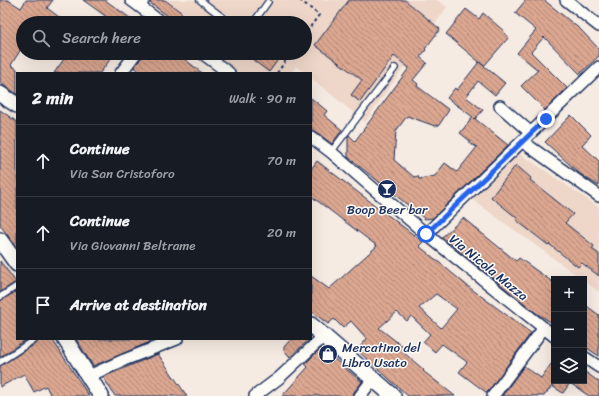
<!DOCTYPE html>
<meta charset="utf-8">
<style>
:root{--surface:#171b24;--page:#20242c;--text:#f1f3f6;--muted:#9ea1a6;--line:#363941}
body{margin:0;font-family:Sriracha,sans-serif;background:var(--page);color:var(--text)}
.controls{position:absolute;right:12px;bottom:12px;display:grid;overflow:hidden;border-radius:0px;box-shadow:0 4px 16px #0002}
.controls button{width:36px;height:36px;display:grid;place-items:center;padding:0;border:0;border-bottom:1px solid var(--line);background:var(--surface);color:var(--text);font:20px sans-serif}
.stop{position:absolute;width:12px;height:12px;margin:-9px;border:3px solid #2563eb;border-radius:50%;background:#fff}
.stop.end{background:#2563eb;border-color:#fff;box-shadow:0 1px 4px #0008}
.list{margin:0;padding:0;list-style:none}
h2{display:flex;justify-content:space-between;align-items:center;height:52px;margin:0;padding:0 16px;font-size:17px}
h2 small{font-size:13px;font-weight:400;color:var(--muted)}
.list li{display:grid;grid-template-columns:26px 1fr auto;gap:12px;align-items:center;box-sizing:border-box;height:72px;padding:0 16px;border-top:1px solid var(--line)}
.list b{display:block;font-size:15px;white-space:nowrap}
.list p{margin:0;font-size:13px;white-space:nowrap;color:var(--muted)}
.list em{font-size:13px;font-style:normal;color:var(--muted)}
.icon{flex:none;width:22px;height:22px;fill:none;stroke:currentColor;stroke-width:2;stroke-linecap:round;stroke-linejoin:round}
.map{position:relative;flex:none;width:599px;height:396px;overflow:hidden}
.search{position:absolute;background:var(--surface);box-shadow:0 4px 16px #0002;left:16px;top:16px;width:296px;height:44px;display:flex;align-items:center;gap:10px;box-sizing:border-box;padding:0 14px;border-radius:22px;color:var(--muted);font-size:15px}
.panel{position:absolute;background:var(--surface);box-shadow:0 4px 16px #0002;left:16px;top:72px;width:296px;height:268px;border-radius:0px}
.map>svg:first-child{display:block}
.built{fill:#eed7c9}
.building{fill:url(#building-back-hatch);stroke:#1b2f5e;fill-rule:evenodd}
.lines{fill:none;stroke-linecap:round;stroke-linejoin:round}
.lane-casing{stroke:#1b2f5e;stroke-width:8}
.street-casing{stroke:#1b2f5e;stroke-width:14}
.secondary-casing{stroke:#1b2f5e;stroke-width:18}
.path{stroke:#1b2f5e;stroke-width:2;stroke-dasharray:3 3;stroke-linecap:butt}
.lane{stroke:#fdfcf7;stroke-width:5.5}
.street{stroke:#fdfcf7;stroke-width:11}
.secondary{stroke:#fdfcf7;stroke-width:15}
.route{stroke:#2563eb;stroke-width:5}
.labels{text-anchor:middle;stroke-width:3;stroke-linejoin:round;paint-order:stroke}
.poi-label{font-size:13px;fill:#1b2f5e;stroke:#fdfcf7}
.street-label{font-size:13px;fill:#1b2f5e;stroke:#fdfcf7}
</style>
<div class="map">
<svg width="599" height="396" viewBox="0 0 599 396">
<defs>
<pattern id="building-back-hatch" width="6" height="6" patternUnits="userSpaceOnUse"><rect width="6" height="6" fill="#dba790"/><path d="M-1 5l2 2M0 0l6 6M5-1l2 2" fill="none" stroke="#b18879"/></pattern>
</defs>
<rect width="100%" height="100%" fill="#f6ebe2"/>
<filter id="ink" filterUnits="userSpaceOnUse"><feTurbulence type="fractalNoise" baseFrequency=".025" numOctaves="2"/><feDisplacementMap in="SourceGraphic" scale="8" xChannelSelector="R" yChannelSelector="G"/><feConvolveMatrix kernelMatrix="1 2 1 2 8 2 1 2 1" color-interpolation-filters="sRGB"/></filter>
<g filter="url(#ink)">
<path class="built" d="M144,0h293l10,7 -82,115 -54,-44v-5h-6l-9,-7 -5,7h-52l-26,-20h92v-30h-131z
M519,153l80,54v85l-15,-11v-2h-2l-112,-81z"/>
<path class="building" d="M0,0h8l13,8 5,-8h27l-6,8 20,15h-44v23l-12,19 6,4v25l-17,-11z
M83,0h22l32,23h-22z
M151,0h14l17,13 -7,8 -25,-18z
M349,0h56l35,29 -15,20 1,1 -6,7 7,6 -14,17 5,4 -1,2 32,24 -10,15 -4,1 -28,-10 -11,15 -2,29 20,17 4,-1 1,3 16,-3 10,-13 12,9 20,-25 -7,-3v-3l-10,-8 13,-16 -26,-19 8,-10 2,2 22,-28 26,21 -10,12 -17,-14 -12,16 17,13 -8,9 -1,-1 34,27 -75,73 -8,1 -77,-62v-21l1,-1 6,6 54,-73 -15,-12 -34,46 -9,-7 11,-15 -47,-35z
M526,0h18l37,30 18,19v7l-19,18 -36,-37 -13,15 36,36 -22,22 -24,-24 17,-16 -21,-17 19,-23 -21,-17z
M466,9l13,10 4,-6 22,19 -1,1 5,4 -25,29 -38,-32z
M55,53h60l-15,20h-46l10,-14z
M143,53h34l25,20h-60l-8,-6 8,-10z
M258,53h25l-14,19 -16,-12z
M311,98l16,13 -3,4 18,15 -10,14 -21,-16z
M0,110l17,12v126l-17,-23z
M571,115l20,20 -9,10 17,16v25l-19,-12 -35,-32z
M317,161l106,81 -4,4 10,8 41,34 61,45 -44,60 -28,-21 8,-10 -25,-18 -7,8 -12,-10 7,-8 -19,-18 -4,5 -10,-9 -18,16 27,21 -3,3 21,18 -1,1 32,25h-47l-51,-46 10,-11 -16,-18 -8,7 -9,-9 -6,5 -17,-13v-35l18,13 48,-43 -66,-50v-27zM436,294l21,15 -16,19 -22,-20z
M516,165l15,13 -1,2 43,34 -8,9 29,23 -2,3 7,5v22l-17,-13 -4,4 -29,-23 -1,1 -32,-25 1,-2 -26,-21z
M463,218l53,43 3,-3 35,25v41l-18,-11 -94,-76z
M0,261l16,21 -16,10z
M17,291v48h10l-27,18v-56z
M584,304l15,11v41l-15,-10z
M39,339h13l37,57h-38l-5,-10 -12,6 -10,-18 -24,13v-21l37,-23z
M76,339h72l2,3 -57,24z
M291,339h19l-20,18 -6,-7v-3z
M321,348l41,34 -8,10 -1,4h-71l26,-29 -3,-3z
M158,354l29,42h-72l-12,-19z
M554,360v21h30v-10l15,11v14h-10l-19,-13 -7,10 -11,-7 -8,10h-42l22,-30 17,12z"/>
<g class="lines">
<defs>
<path id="lane" d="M200,0l30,23
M141,8l6,-8
M253,23l15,-21
M331,152l64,-84
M0,297l17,-11
M0,362l35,-23"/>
<path id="street" d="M131,0l31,23
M566,0l33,26
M202,53l27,20
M121,73l15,-20
M500,106l31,27
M311,137l20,15 95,82 128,102
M523,142l76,54
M426,234l173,-167
M584,357l15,10
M89,376l35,-16 53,-21
M255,396l24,-18 45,-42
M360,396l13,-17
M493,396l50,-67"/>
<path id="secondary" d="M0,94l17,11
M0,240l17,24
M311,325l82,71
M65,339l36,57"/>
</defs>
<use href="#lane" class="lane-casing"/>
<use href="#street" class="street-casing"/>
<use href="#secondary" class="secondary-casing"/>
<path class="path" d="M300,0l19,15 -14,19
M277,73l14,-20"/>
<use href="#lane" class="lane"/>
<use href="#street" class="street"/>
<use href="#secondary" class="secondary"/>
</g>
</g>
<g class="lines" filter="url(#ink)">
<path class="route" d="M426,234l120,-115"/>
</g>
<defs>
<symbol id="bar-disc" viewBox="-11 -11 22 22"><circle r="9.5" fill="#1b2f5e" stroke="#fdfcf7"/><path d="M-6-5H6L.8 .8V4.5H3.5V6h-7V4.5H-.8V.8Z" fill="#fff"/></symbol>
<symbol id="shop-disc" viewBox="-11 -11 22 22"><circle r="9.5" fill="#1b2f5e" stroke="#fdfcf7"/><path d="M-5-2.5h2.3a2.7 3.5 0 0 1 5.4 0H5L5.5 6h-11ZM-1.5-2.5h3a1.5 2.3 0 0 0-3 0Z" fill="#fff"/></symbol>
</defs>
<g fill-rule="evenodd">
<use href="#bar-disc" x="376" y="178" width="22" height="22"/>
<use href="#shop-disc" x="317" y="343" width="22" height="22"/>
</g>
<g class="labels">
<g class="poi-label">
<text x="387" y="214">Boop Beer bar</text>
<text x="342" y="352" text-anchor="start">Mercatino del<tspan x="342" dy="15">Libro Usato</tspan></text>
</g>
<g class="street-label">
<text transform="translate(489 267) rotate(39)" y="5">Via Nicola Mazza</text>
</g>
</g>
</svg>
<div class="controls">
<button>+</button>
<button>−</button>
<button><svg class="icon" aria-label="layers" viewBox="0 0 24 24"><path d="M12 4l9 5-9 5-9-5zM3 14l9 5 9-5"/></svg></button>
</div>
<div class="stop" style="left:426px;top:234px"></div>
<div class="stop end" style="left:546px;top:119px"></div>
<div class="search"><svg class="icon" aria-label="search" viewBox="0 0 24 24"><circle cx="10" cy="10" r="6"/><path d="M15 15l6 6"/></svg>Search here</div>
<section class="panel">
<h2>2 min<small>Walk · 90 m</small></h2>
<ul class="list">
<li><svg class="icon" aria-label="ahead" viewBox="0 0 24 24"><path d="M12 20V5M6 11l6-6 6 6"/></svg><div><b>Continue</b><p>Via San Cristoforo</p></div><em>70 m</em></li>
<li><svg class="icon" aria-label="ahead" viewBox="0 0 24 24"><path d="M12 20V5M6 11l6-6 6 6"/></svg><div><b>Continue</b><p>Via Giovanni Beltrame</p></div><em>20 m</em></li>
<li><svg class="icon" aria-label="arrive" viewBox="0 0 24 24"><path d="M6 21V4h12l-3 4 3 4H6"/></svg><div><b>Arrive at destination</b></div></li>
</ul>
</section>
</div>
